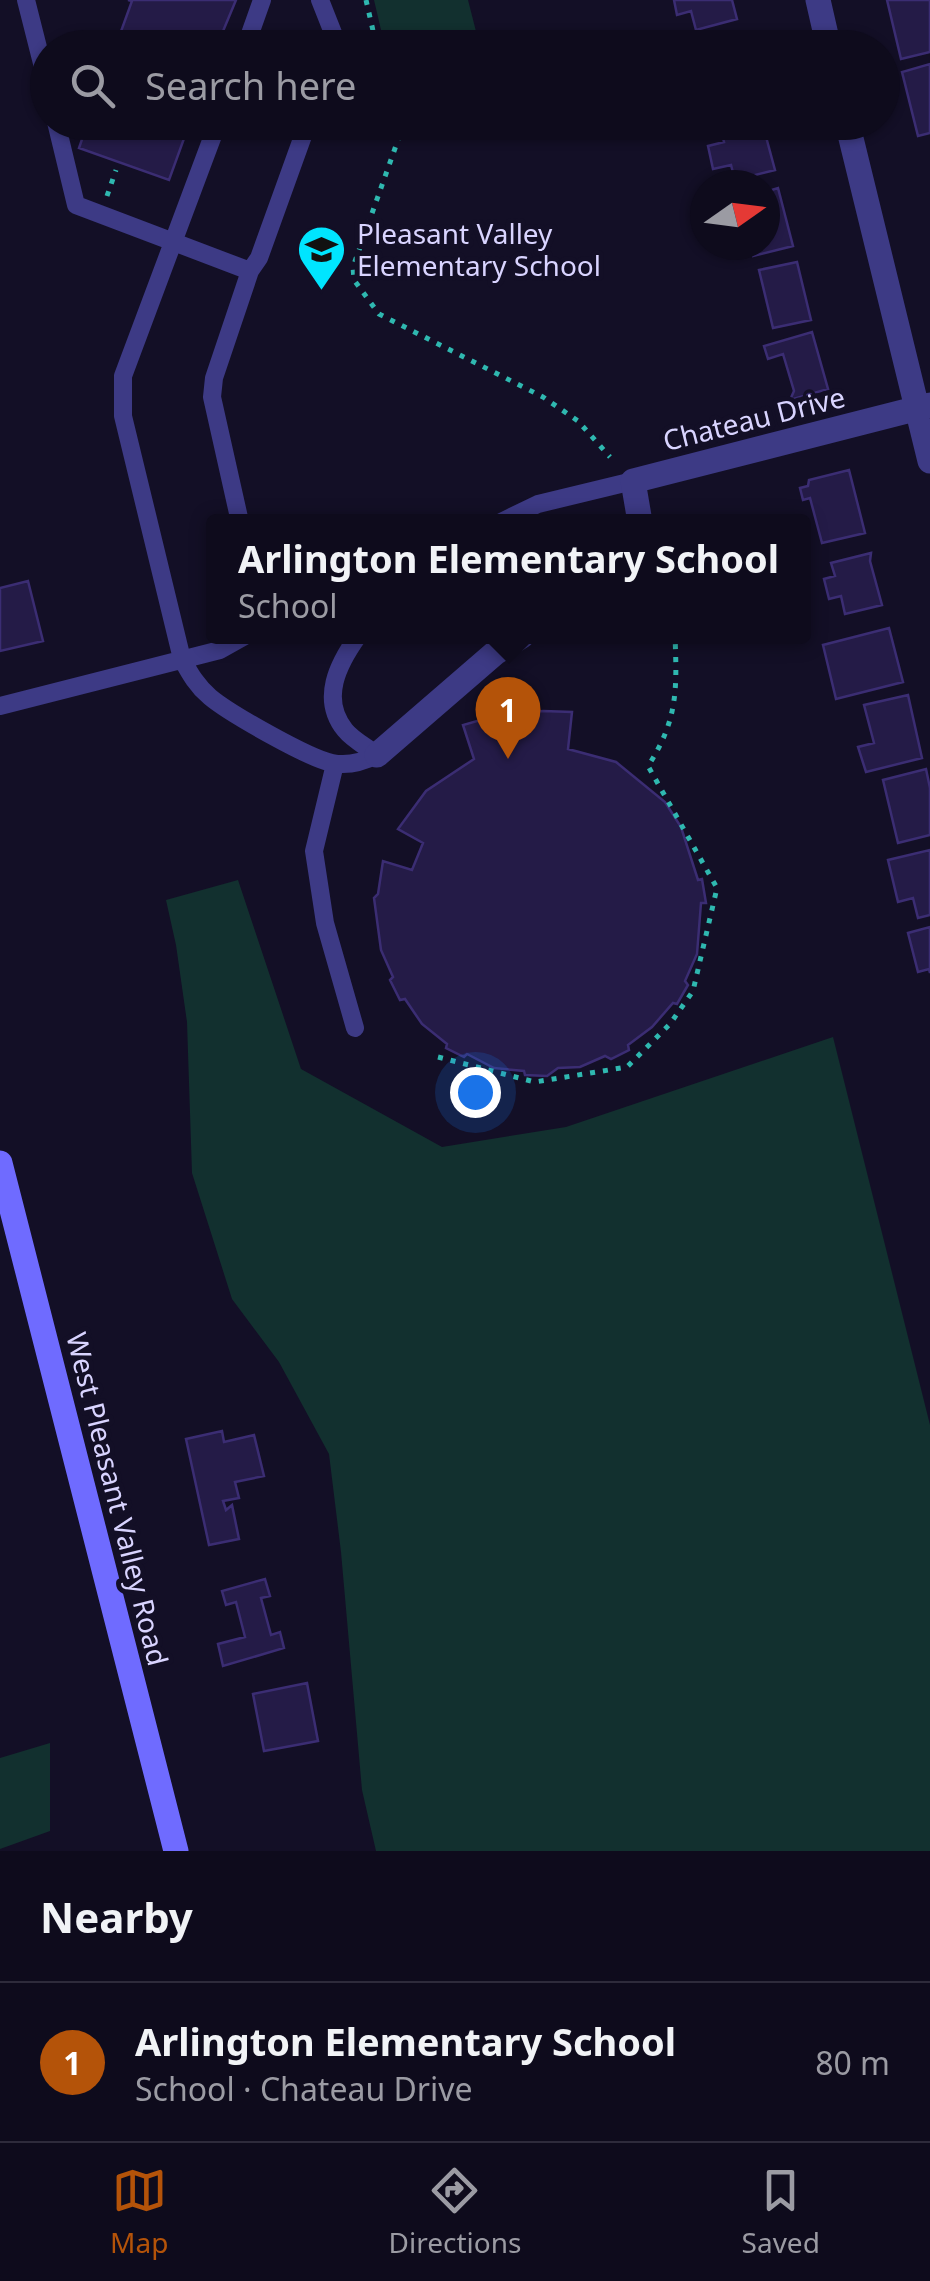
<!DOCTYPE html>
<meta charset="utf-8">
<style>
:root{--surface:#0e0b1c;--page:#1c1929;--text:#f1f3f6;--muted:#9b9ba3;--line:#2e2b3b;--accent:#b45309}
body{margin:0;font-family:"Noto Sans",sans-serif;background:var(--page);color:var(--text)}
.compass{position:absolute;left:690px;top:170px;width:90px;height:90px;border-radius:50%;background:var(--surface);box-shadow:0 2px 8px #0004;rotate:76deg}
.you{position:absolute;left:475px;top:1092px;width:35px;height:35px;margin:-25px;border:8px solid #fff;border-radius:50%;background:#1a73e8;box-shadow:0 0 0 15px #1a73e833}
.badge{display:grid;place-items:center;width:65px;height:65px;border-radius:50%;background:var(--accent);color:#fff;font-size:32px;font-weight:700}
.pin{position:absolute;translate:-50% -82px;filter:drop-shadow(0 2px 5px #0008)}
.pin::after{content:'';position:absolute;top:52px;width:35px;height:30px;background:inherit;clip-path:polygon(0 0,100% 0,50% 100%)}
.popup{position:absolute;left:206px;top:514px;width:605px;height:130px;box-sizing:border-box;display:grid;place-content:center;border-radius:10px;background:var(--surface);filter:drop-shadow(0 2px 8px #0005);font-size:32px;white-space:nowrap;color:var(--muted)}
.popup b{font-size:38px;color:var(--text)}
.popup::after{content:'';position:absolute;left:50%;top:100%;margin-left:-20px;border:20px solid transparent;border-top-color:var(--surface)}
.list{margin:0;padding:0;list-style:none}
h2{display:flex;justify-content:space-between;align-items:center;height:130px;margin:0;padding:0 40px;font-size:42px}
h2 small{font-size:32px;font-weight:400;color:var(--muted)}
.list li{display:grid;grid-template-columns:65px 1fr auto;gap:30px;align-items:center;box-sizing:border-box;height:160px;padding:0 40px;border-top:2px solid var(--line)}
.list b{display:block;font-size:38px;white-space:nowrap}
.list p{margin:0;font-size:32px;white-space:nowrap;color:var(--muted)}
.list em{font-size:32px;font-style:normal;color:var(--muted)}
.icon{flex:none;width:55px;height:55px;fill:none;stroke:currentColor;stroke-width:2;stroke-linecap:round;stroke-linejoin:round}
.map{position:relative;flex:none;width:930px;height:1851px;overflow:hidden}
.search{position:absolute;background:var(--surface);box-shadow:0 2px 8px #0004;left:30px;right:30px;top:30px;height:110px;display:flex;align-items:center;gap:25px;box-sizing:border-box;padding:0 35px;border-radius:55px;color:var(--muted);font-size:38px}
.sheet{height:290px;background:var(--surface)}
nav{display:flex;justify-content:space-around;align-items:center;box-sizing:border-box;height:140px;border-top:2px solid var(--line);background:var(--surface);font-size:28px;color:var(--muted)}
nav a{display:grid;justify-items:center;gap:5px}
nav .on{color:var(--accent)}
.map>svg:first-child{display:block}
.green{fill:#12302f}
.building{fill:#241b47;stroke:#3b2d73;stroke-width:2.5}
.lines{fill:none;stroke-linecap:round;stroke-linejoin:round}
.path{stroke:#2fb8b0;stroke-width:5;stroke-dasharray:5 8;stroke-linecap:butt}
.service{stroke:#3d3a85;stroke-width:18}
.minor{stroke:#3d3a85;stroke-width:25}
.secondary{stroke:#6f6bff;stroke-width:25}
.labels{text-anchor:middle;stroke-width:10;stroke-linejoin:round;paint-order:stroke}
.poi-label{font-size:28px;fill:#d9d4ff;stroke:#130f26;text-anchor:start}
.street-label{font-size:28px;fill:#d9d4ff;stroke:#130f26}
</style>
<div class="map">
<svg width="930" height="1851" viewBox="0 0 930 1851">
<rect width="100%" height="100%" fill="#130f26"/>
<path class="green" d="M374,0h94l12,47h-95z
M238,880l63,189 141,78 124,-20 267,-90 97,388v426h-554l-14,-61 -21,-238 -12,-98 -50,-92 -47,-63 -40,-126 -5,-151 -11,-77 -10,-45z
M50,1743v88l-50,18v-91z"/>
<path class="building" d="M128,0h108l-20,48h-101l17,-47z
M674,0h58l5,19 -41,11 -5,-19 -14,4z
M887,0h43v52l-29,7z
M742,34l4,14h-45l-1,-4z
M930,64v69l-12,3 -16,-64z
M88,122h102l-21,58 -90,-32z
M719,122h43l13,48 -40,10 -4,-15 -18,4 -5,-23 16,-4z
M778,188l15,58 -40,10 -3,-11h15v-53z
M797,262l14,58 -38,8 -14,-58z
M812,332l16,57 -38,11 4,-9 -11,-37 -15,5 -4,-13z
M849,470l16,63 -43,10 -12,-45 -7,2 -3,-12 8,-2 1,-6z
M871,553l-1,8 12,44 -37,9 -4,-18 -12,3 -5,-20 11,-3 -4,-13z
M28,581l15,60 -43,10v-63z
M889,628l14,54 -67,17 -13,-54z
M908,695l14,63 -56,14 -8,-25 16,-4 -10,-38z
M543,711l29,1 -4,37 48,13 49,40 16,25 17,53 4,-1 4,24h-5l-4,51 -12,27 3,4 -11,19 -4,-1 -21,24 -24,18 1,5 -18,9 -6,-3 -25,11 -22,1 -11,8 -22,-1 -1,-4 -30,-3 -27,-14 -3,3 -18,-9 1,-4 -25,-20 -17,-25 -5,1 -10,-20 3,-3 -12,-27 -7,-52 4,-4 5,-33 29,9 11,-27 -25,-14 28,-38 48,-32 -11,-34 28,-8z
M926,769l4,19v47l-32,8 -15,-63z
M930,850v65l-12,3 -5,-20 -15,4 -10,-42z
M930,927v46l-1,-4 -11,3 -10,-39z
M222,1431l2,11 30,-7 10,41 -29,6 4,16 -16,3 3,9 6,-5 7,34 -30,6 -23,-106z
M265,1579l5,17 -9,2 10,37 9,-3 4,16 -61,18 -5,-22 27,-7 -9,-35 -10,3 -4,-14z
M307,1683l11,58 -54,10 -11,-57z"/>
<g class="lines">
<path class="path" d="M366,0l11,48
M396,122l3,15 -46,130 1,13 25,34 164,83 35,24 32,36
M107,196l9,-26
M438,1057l97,25 92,-15 43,-43 23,-33 24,-103 -69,-122c30,-46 29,-77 27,-130"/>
<path class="service" d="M26,0l22,87
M320,0l17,43 -2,5
M245,48l17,-48
M56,122l20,83 174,66
M218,122l-95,254v40l59,243c8,15 15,27 28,38 19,16 98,61 122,66 15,3 31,-1 45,-8 -10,-8 -24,-15 -32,-25 -25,-31 -7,-66 13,-94
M240,522l-28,-125 2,-19 36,-107 9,-13 49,-136
M501,522l37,-18 95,-23
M0,706l220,-56 25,-14
M335,764l-21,87 11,72 30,105"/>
<path class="minor" d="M818,0l11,48
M847,122l83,339
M640,522l-7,-41 297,-76
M377,755l118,-102 27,-17"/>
<path class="secondary" d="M0,1163l176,688"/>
</g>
<defs>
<symbol id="school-pin" viewBox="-11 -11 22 30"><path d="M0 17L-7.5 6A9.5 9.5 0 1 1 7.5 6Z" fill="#00e5ff" stroke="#130f26"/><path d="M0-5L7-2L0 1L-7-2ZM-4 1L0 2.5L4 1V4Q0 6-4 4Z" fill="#111"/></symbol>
</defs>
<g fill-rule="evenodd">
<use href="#school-pin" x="294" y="222" width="55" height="75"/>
</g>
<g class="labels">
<g class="poi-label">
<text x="357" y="244">Pleasant Valley<tspan x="357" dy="32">Elementary School</tspan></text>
</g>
<g class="street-label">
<text transform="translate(754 419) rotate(-14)" y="10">Chateau Drive</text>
<text transform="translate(117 1499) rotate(76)" y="10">West Pleasant Valley Road</text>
</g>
</g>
</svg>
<svg class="compass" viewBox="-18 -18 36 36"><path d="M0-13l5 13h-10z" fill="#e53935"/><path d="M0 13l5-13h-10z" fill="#9b9ba3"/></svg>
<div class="you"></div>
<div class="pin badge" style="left:508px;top:759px">1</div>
<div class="popup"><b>Arlington Elementary School</b>School</div>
<div class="search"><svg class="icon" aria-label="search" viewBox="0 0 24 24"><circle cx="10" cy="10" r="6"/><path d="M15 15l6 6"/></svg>Search here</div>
</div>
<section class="sheet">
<h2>Nearby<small></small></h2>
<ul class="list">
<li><span class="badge">1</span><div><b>Arlington Elementary School</b><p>School · Chateau Drive</p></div><em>80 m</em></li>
</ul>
</section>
<nav>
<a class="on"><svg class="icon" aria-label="map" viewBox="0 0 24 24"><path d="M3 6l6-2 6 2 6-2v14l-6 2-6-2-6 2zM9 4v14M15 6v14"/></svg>Map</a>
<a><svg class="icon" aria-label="directions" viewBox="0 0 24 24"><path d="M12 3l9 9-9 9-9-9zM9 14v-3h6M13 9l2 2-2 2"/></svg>Directions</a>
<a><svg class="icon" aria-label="saved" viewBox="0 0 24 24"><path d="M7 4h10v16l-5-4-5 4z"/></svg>Saved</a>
</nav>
